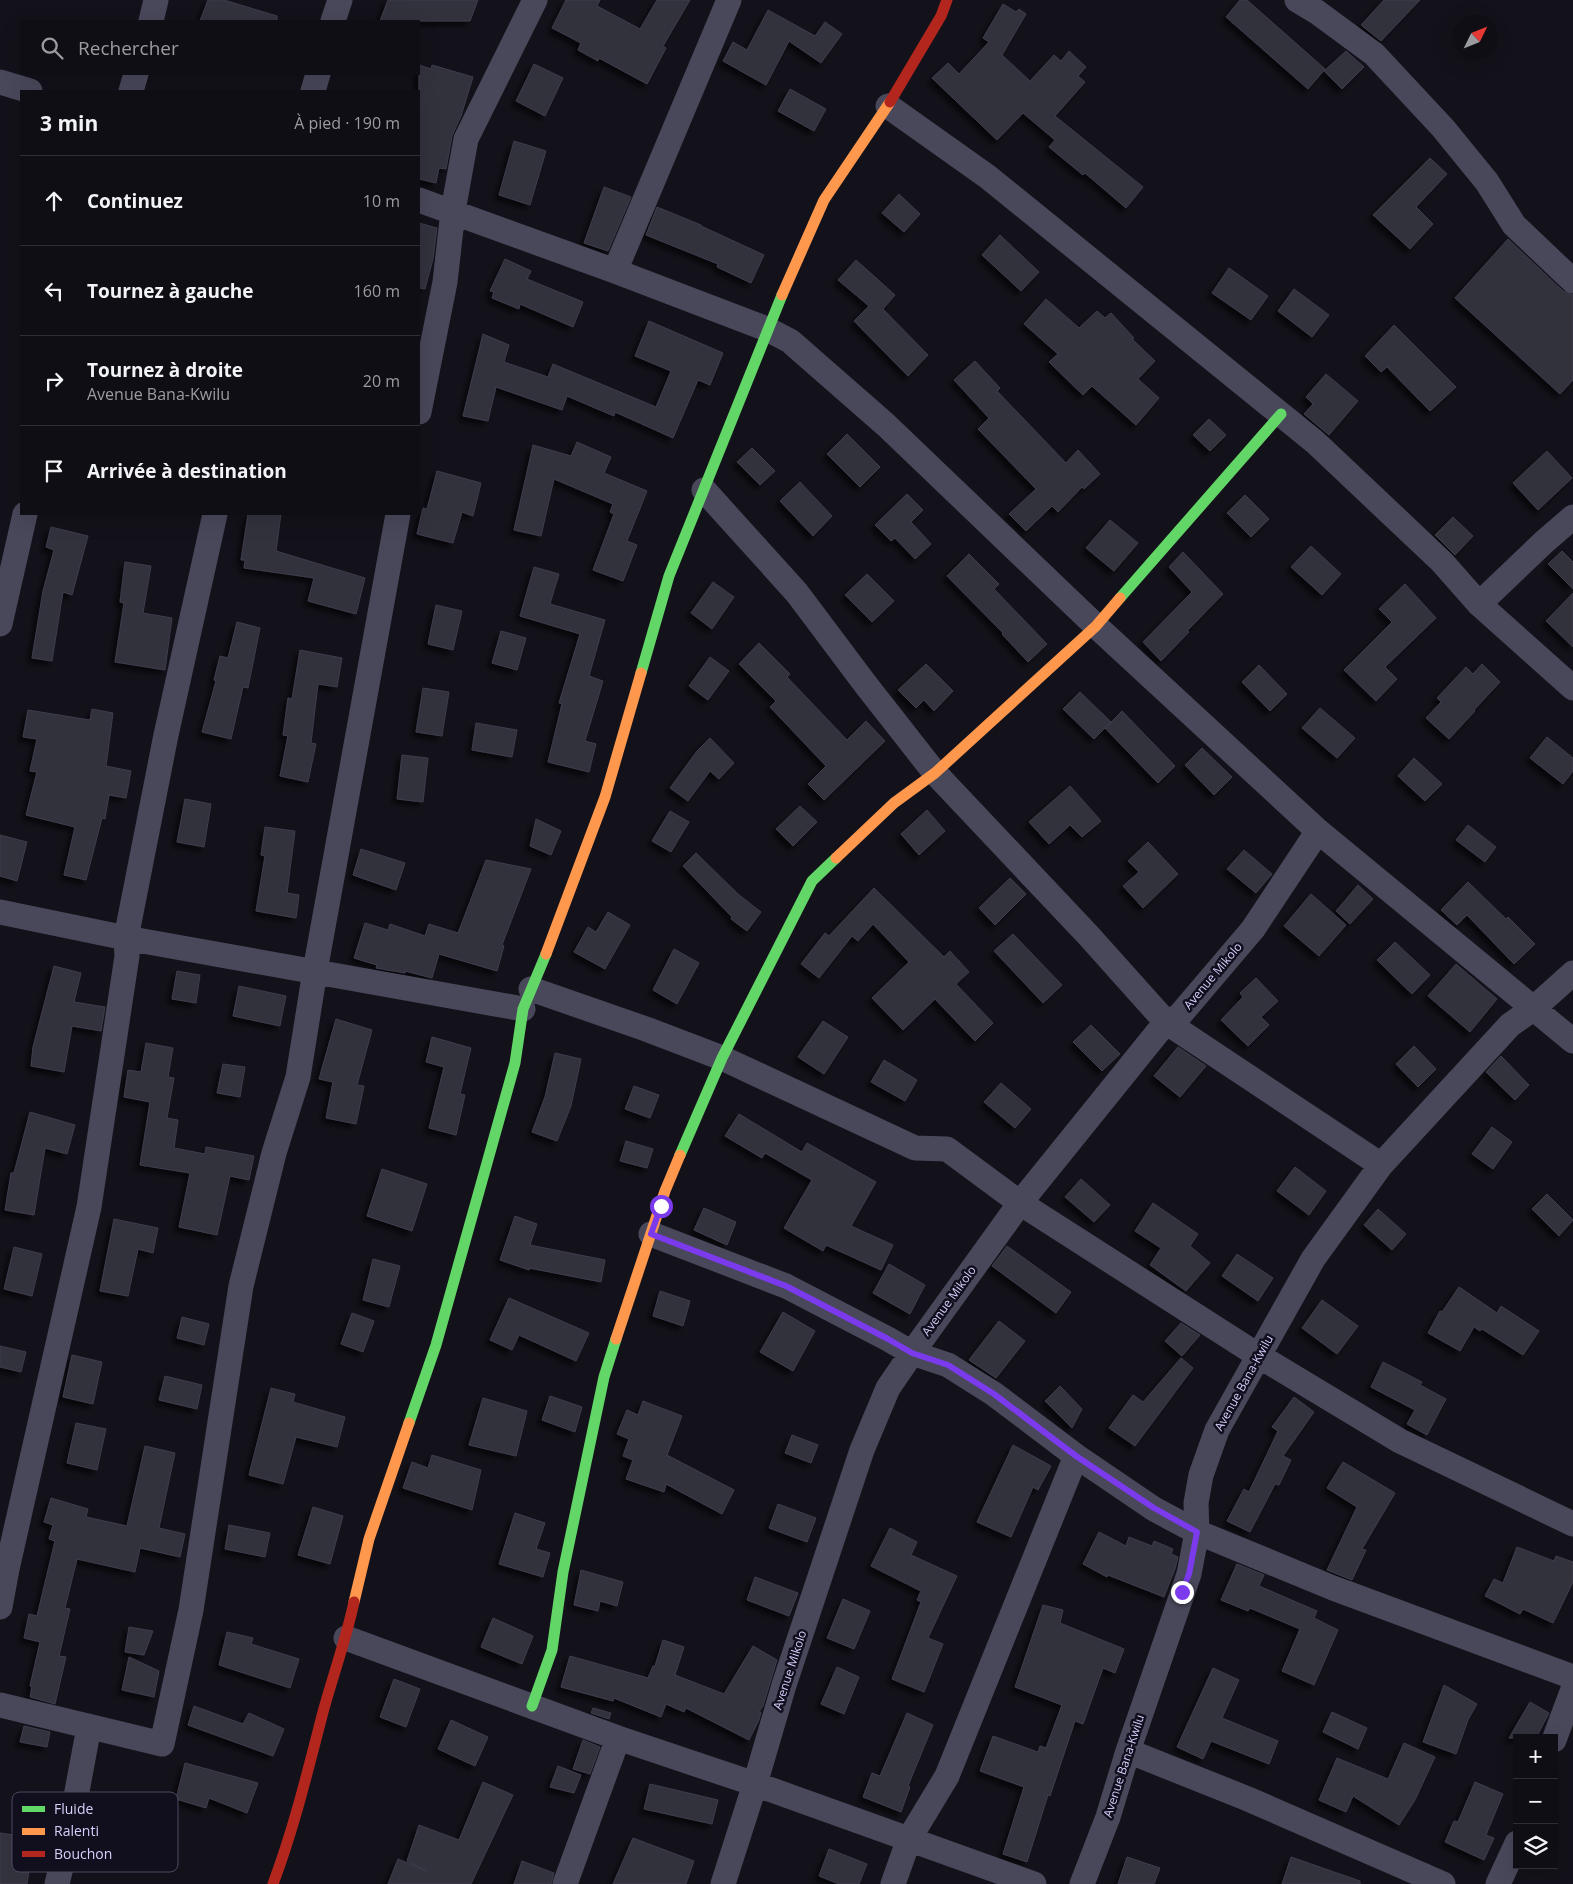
<!DOCTYPE html>
<html lang="fr">
<meta charset="utf-8">
<style>
:root{--surface:#0e0e14;--page:#1c1c22;--text:#f1f3f6;--muted:#9b9ca0;--line:#2e2e34}
body{margin:0;font-family:"Open Sans",sans-serif;background:var(--page);color:var(--text)}
.controls{position:absolute;right:15px;bottom:15px;display:grid;overflow:hidden;border-radius:0px;box-shadow:0 5px 20px #0002}
.controls button{width:45px;height:45px;display:grid;place-items:center;padding:0;border:0;border-bottom:1px solid var(--line);background:var(--surface);color:var(--text);font:25px sans-serif}
.compass{position:absolute;left:1453px;top:15px;width:45px;height:45px;border-radius:50%;background:var(--surface);box-shadow:0 5px 20px #0002;rotate:47deg}
.stop{position:absolute;width:15px;height:15px;margin:-11px;border:4px solid #7c3aed;border-radius:50%;background:#fff}
.stop.end{background:#7c3aed;border-color:#fff;box-shadow:0 1px 5px #0008}
.list{margin:0;padding:0;list-style:none}
h2{display:flex;justify-content:space-between;align-items:center;height:65px;margin:0;padding:0 20px;font-size:21px}
h2 small{font-size:16px;font-weight:400;color:var(--muted)}
.list li{display:grid;grid-template-columns:32px 1fr auto;gap:15px;align-items:center;box-sizing:border-box;height:90px;padding:0 20px;border-top:1px solid var(--line)}
.list b{display:block;font-size:19px;white-space:nowrap}
.list p{margin:0;font-size:16px;white-space:nowrap;color:var(--muted)}
.list em{font-size:16px;font-style:normal;color:var(--muted)}
.icon{flex:none;width:28px;height:28px;fill:none;stroke:currentColor;stroke-width:2;stroke-linecap:round;stroke-linejoin:round}
.map{position:relative;flex:none;width:1573px;height:1884px;overflow:hidden}
.search{position:absolute;background:var(--surface);box-shadow:0 5px 20px #0002;left:20px;top:20px;width:400px;height:55px;display:flex;align-items:center;gap:12px;box-sizing:border-box;padding:0 18px;border-radius:0px;color:var(--muted);font-size:19px}
.panel{position:absolute;background:var(--surface);box-shadow:0 5px 20px #0002;left:20px;top:90px;width:400px;height:425px;border-radius:0px}
.map>svg:first-child{display:block}
.building{fill:#31303c;stroke:#403c4d;filter:url(#shadow)}
.lines{fill:none;stroke-linecap:round;stroke-linejoin:round}
.street{stroke:#49485b;stroke-width:25}
.fast{stroke:#63d668;stroke-width:11}
.slow{stroke:#ff974d;stroke-width:11}
.jam{stroke:#b3261e;stroke-width:11}
.route{stroke:#7c3aed;stroke-width:6}
.labels{text-anchor:middle;stroke-width:5;stroke-linejoin:round;paint-order:stroke}
.street-label{font-size:12px;fill:#d4d0fa;stroke:#110e1e}
.key{fill:#110e1e;stroke:#4c4860;stroke-width:1}
.key-label{font-size:14px;fill:#d4d0fa}
</style>
<div class="map">
<svg width="1573" height="1884" viewBox="0 0 1573 1884">
<defs>
<filter id="shadow"><feDropShadow dx="-4.5" dy="4.5" stdDeviation="2.5" flood-color="#0009"/></filter>
</defs>
<rect width="100%" height="100%" fill="#13121a"/>
<path class="building" d="M208,0h16l53,16v5h-77z
M388,0h90l-8,21h-90z
M566,0h34l-3,6 43,23 17,-29h33l-27,46 3,2 -19,36 -48,-26 -1,3 -20,-11 3,-7 -29,-15z
M1240,0h7l78,69 -17,20 -82,-72z
M1384,0h36l-39,41 -20,-16z
M1003,4l13,8 3,-3 7,5 -24,41 28,26 24,-26 7,6 8,-10 17,16 -8,9 7,6 -30,34 88,71 -17,21 -41,-35 -2,2 -34,-28 6,-7 -32,-27 -26,27 -65,-62 16,-15 11,11 30,-32 -6,-4z
M768,10l47,26 10,-14 17,12 -21,29 -32,-22 -23,44 -43,-24 10,-19 14,8z
M1346,51l18,16 -22,22 -18,-18z
M534,64l29,14 -18,38 -29,-15z
M419,65l12,4 1,-4 41,12 -12,39 -9,20 -6,33 -7,-1 -3,15 -17,-4z
M790,89l36,20 -12,22 -36,-20z
M514,141l32,10 -16,54 -31,-10z
M1430,158l17,16 -31,33 17,17 -23,25 -37,-34z
M604,187l27,10 -23,54 -24,-8z
M899,194l21,20 -16,18 -22,-19z
M657,207l44,18v1l63,29 -13,28 -34,-16 1,-3 -72,-29z
M419,223l18,5 -4,31 -8,30 -6,-1z
M1000,235l39,37 -18,19 -39,-36z
M1508,239l55,52 10,4v85l-13,14 -105,-96z
M505,259l26,12 -4,8 56,23 -10,25 -53,-23 -1,5 -27,-11 2,-6 -4,-1z
M856,260l39,35 -12,14 45,46 -20,21 -54,-55 15,-15 -31,-26z
M1229,268l39,28 -17,24 -39,-27z
M1294,289l35,26 -17,22 -34,-26z
M1046,299l33,29 18,-17 8,7 6,-5 23,25 -2,1 23,22 -17,18 21,19 -23,27 -44,-39 -9,9 -34,-33 9,-8 -34,-30z
M649,321l74,32 -13,32 -12,-5 -25,58 -58,-26 -1,4 -47,-20 -5,14 -66,-23 -8,34 -25,-5 20,-82 26,11 -5,17 44,15 5,-13 103,43 15,-36 -36,-15z
M1394,325l62,62 -26,24 -43,-44 -6,5 -16,-16z
M975,361l25,27 -3,3 69,72 12,-13 22,24 -16,15 -2,-2 -24,25 -6,-6 -26,25 -17,-17 27,-25 -58,-60 11,-11 -35,-38z
M1326,374l32,27 -29,34 -25,-21 9,-10 -7,-7z
M1209,419l17,16 -16,16 -17,-16z
M847,434l33,33 -20,20 -33,-33z
M577,442l34,15 -7,16 43,18 -20,50 10,4 -14,36 -30,-11 21,-56 -4,-2 3,-8 -59,-25 -13,57 -27,-6 19,-85 38,11z
M752,448l23,23 -15,14 -23,-23z
M1547,451l25,27 -34,32 -25,-27z
M437,471l44,12 -8,33 -11,-4 -9,31 -36,-9 6,-26 4,1z
M800,482l32,34 -19,20 -33,-35z
M907,494l16,16 -12,12 20,22 -16,15 -20,-21 -4,3 -16,-16z
M1245,495l24,24 -18,18 -24,-24z
M248,514h33l-5,37 89,27 -9,36 -48,-13 6,-23 -70,-10 1,-8h-4z
M1453,517l20,19 -18,19 -20,-20z
M1110,520l28,23 -24,28 -28,-23z
M51,527l37,9 -16,59 -9,-3 -11,69 -20,-3 11,-67 11,-41 -8,-3z
M1311,546l30,28 -19,21 -31,-28z
M1562,551l11,11v27l-25,-25z
M1183,552l40,42 -36,37 2,1 -28,29 -18,-19 49,-50 -23,-25z
M969,554l30,30 -5,5 53,55 -19,18 -26,-28 1,-1 -56,-57z
M125,562l26,4 -8,47 29,5 -7,52 -50,-8 9,-59 -4,-1z
M534,567l25,7 -9,30 55,16 -16,56 14,5 -18,60 11,3 -7,28 -41,-10 14,-58 -3,-1 21,-69 -60,-18z
M867,574l27,27 -22,21 -27,-27z
M713,582l21,15 -22,32 -21,-16z
M1405,584l31,34 -51,49 12,12 -21,22 -32,-31 48,-48 -13,-13z
M1573,593v54l-27,-26z
M436,605l26,6 -9,39 -25,-6z
M237,622l23,6 -12,60 -5,-1 -12,52 -29,-7 14,-51 -2,-1 6,-24 8,2z
M501,631l25,7 -9,32 -25,-7z
M759,643l31,31 -3,3 60,63 19,-19 19,20 -61,59 -16,-16 18,-18 -56,-59 6,-6 -37,-37z
M300,650l42,8 -5,29 -19,-3 -7,59 5,1 -8,38 -28,-6 8,-40 -5,-1 5,-37 4,1z
M710,657l19,14 -21,29 -19,-14z
M926,664l27,27 -19,20 -10,-11 -8,8 -18,-18z
M1482,664l18,18 -26,28 1,1 -26,28 -23,-21 15,-16 -4,-4 29,-31 7,7z
M1259,665l28,29 -17,17 -28,-29z
M423,688l26,4 -7,44 -26,-4z
M1080,692l31,30 -17,17 -31,-30z
M1320,708l35,30 -18,20 -35,-30z
M92,709l21,4 -7,53 25,5 -5,27 -17,-3 -4,24 -3,-1 -16,62 -22,-5 11,-48 -49,-12 11,-43 -7,-1 7,-32 -14,-2 5,-27 62,10z
M1122,711l53,55 -17,17 -53,-55z
M476,723l41,7 -5,27 -40,-7z
M1547,737l26,21v13l-10,13 -33,-26z
M710,738l24,25 -15,16 -9,-8 -22,30 -18,-13 27,-37z
M1202,748l30,29 -18,18 -29,-30z
M402,755l26,3 -5,44 -26,-3z
M1414,758l28,26 -17,17 -27,-25z
M1070,786l31,35 -19,16 -12,-12 -21,19 -20,-22z
M185,799l26,5 -7,43 -27,-5z
M800,806l17,16 -24,24 -17,-17z
M927,810l18,21 -26,24 -18,-21z
M670,811l19,11 -18,30 -19,-11z
M536,819l25,12 -10,24 -21,-9z
M1468,825l28,22 -11,15 -29,-22z
M265,827l30,4 -8,62 12,2 -3,23 -40,-7 9,-55 -4,-1z
M0,835l27,7 -10,39 -17,-5z
M1148,842l30,32 -35,34 -20,-22 16,-14 -11,-11z
M361,849l44,14 -9,27 -43,-15z
M1244,850l28,24 -16,19 -29,-24z
M696,853l42,41 23,18 -14,19 -16,-12 1,-2 -49,-51z
M486,860l45,9 -29,76 2,1 -7,25 -58,-17 -7,24 -27,-7v2l-29,-5 1,-3 -23,-7 11,-35 23,7 2,-6 35,12 4,-12 29,9z
M1010,878l16,16 -31,31 -16,-17z
M1468,882l38,37 2,-2 27,27 -21,20 -47,-49 -10,10 -16,-15z
M1358,885l15,14 -23,25 -14,-13z
M874,888l70,69 6,-6 19,21 -13,12 37,39 -18,18 -40,-42 -32,31 -31,-32 37,-36 -36,-38 -15,17 -6,-5 -33,42 -18,-14 24,-31 4,3z
M1311,894l35,31 -27,31 -35,-30z
M608,912l22,13 -25,44 -31,-17 14,-25 8,5z
M1013,934l49,51 -19,18 -49,-52z
M1395,942l35,33 -18,19 -35,-34z
M674,949l25,14 -22,41 -24,-14z
M1456,964l41,35 -27,33 -42,-36z
M54,966l27,7 -7,29 31,5 -4,24 -29,-5 -8,46 -33,-6 2,-19z
M177,971l23,4 -4,28 -24,-4z
M1256,978l22,23 -17,16 8,8 -21,21 -27,-26 22,-23 -3,-4z
M239,986l47,10 -6,30 -47,-10z
M336,1019l36,11 -15,55 7,1 -8,38 -30,-6 7,-36 -14,-3z
M823,1021l25,16 -24,37 -26,-17z
M1091,1025l29,29 -18,17 -29,-29z
M432,1037l39,11 -11,46 5,1 -9,40 -27,-7 15,-61 -18,-5z
M146,1043l27,5 -5,29 6,1 -7,40 11,2 -4,28 31,6 1,-7 48,9 -5,24 -19,-4 -13,59 -38,-8 11,-54 -50,-8 10,-63 -26,-5 4,-27 13,2z
M1414,1046l22,23 -18,18 -22,-23z
M1178,1047l28,19 -26,31 -26,-21z
M555,1053l26,6 -10,47 -14,35 -25,-9 13,-35z
M1501,1056l28,29 -14,15 -29,-28z
M884,1060l33,20 -12,21 -34,-19z
M223,1064l22,3 -5,30 -23,-4z
M1001,1083l30,26 -16,19 -31,-26z
M634,1086l25,9 -9,23 -25,-9z
M30,1112l45,13 -8,29 -22,-6 -11,67 -29,-5 6,-37h3z
M739,1114l63,38 5,-9 69,39 -25,44 42,19 -12,25 -55,-25 -3,6 -39,-23 28,-48 -47,-27 -3,5 -37,-22z
M1492,1127l20,15 -19,27 -21,-15z
M626,1141l27,8 -6,19 -27,-7z
M1295,1167l31,24 -17,24 -32,-24z
M382,1169l45,15 -15,47 -45,-15z
M1081,1179l29,26 -16,17 -29,-25z
M1547,1194l26,26 -14,16 -27,-27z
M1153,1203l45,31 -8,12 20,17 -24,28 -36,-26 11,-17 -26,-17z
M704,1208l32,14 -9,23 -33,-15z
M1378,1209l28,25 -14,16 -28,-25z
M515,1216l22,8 -7,21 75,15 -4,22 -72,-14v2l-29,-10z
M114,1219l44,9 -5,25 -15,-4 -10,47 -28,-5z
M1007,1246l64,46 -15,21 -64,-47z
M14,1247l28,7 -10,42 -28,-7z
M1237,1254l36,24 -15,23 -36,-25z
M373,1259l27,7 -11,41 -26,-7z
M889,1264l36,21 -15,29 -37,-21z
M1459,1287l38,26 4,-7 38,25 -16,24 -41,-26 -2,2 -6,-4 -14,24 -32,-18 12,-22 2,1z
M660,1291l30,10 -7,25 -30,-10z
M509,1298l80,35 -13,28 -57,-26 -7,15 -22,-10z
M1322,1300l36,26 -21,28 -35,-26z
M783,1312l32,19 -22,40 -33,-19z
M352,1313l22,8 -11,31 -22,-8z
M182,1317l27,7 -5,21 -27,-7z
M999,1321l26,20 -29,37 -27,-18z
M1181,1323l19,12 -18,21 -17,-15z
M0,1346l26,6 -5,20 -21,-5z
M72,1355l30,7 -9,42 -30,-7z
M1181,1358l12,10 -58,78 -26,-18 24,-33 10,7z
M1383,1362l39,20 -2,3 26,14 -19,36 -20,-11 8,-14 -44,-23z
M165,1376l37,9 -5,24 -38,-9z
M1060,1386l22,23 -10,19 -27,-27z
M271,1388l24,6 -2,8 52,15 -8,30 -41,-10 -13,47 -34,-9z
M550,1396l32,11 -7,25 -33,-12z
M1294,1397l20,15 -31,44 8,4 -12,25 -4,-1 -25,48 -23,-11 17,-32 5,3 29,-61 -6,-4z
M483,1398l44,13 -11,45 -47,-11z
M643,1401l39,15 -15,39 67,35 -12,24 -56,-30 -2,8 -38,-13 7,-19 -10,-4 6,-17 -12,-5 10,-24 11,5z
M76,1423l30,6 -9,41 -30,-7z
M792,1435l26,10 -7,18 -26,-10z
M1013,1445l38,21 -13,24 -5,-3 -22,50 -34,-15z
M145,1446l30,7 -16,75 26,6 -5,23 -40,-9 -5,24 -58,-13 -12,49 5,1 -11,47 7,1 -11,47 -25,-7 2,-11h-2l10,-44 -16,-4 5,-24 8,2 18,-75 -6,-2 4,-14 -9,-3 7,-24 37,11 -2,8 41,9z
M432,1455l49,15 -9,40 -69,-22 9,-26 16,6z
M1343,1462l52,31 -33,56 4,1 -14,30 -25,-10 30,-63 -30,-19z
M778,1504l38,14 -9,24 -38,-14z
M313,1507l30,9 -13,48 -32,-9z
M515,1513l30,10 -9,26 14,4 -7,24 -44,-13z
M229,1525l41,8 -5,24 -40,-8z
M890,1528l27,14 -6,13 46,21 -29,62 15,6 -19,48 -32,-13 29,-77 -4,-2 4,-9 -50,-25z
M1099,1532l27,14 3,-9 23,9 2,-5 19,8 -2,5 7,3 -3,12 -11,28 -56,-22 -1,2 -24,-13z
M1517,1547l37,14 2,-5 17,6v20l-20,41 -30,-14 -3,5 -35,-18 9,-17 9,4z
M1237,1564l27,11 -5,11 58,25 -3,7 24,12 -24,55 -32,-14 18,-42 -50,-21 -2,3 -27,-11z
M581,1570l42,12 -6,24 -17,-5 -2,10 -24,-6z
M755,1577l43,16 -9,23 -42,-16z
M843,1599l27,12 -16,38 -27,-11z
M1043,1605l20,5 -3,13 64,26 -9,24 -12,-5 -20,56 -8,-3 -25,75 -2,-1 -21,67 -24,-8 21,-67 -44,-16 13,-35 45,16 2,-6 6,2 16,-43 -47,-18z
M493,1618l40,18 -11,28 -41,-17z
M129,1627l24,4 -9,24 -19,-3z
M227,1632l26,6 -2,6 48,15 -9,29 -71,-23z
M663,1640l21,7 -9,28 49,19 29,-48 24,14 -14,46 -4,6h2l-2,8 -10,20 -63,-32 -2,4 -18,-8 -5,13 -47,-19 -1,3 -52,-14 9,-31 78,22 5,-12h2z
M129,1657l30,14 -5,26 -32,-7z
M837,1667l22,10 -15,37 -23,-10z
M1213,1668l26,12 -17,38 56,23 -9,23 -58,-23 -8,18 -26,-12z
M394,1679l26,10 -14,38 -26,-10z
M1444,1685l33,19 -9,16 -12,34 -33,-12z
M1530,1702l19,11 -13,25h-27z
M194,1706l49,18 6,-11 35,16 -11,27 -85,-31z
M593,1708l18,5 -2,6 -18,-6z
M1332,1712l35,16 -9,21 -35,-17z
M907,1713l26,12 -25,61 2,1 -9,25 -38,-15 9,-24 8,3z
M451,1720l37,17 -13,29 -37,-17z
M24,1726l26,6 -3,15 -27,-5z
M583,1740l17,7 -10,27 -17,-5z
M1404,1743l31,14 -20,43 -16,25 -46,-29 -7,16 -27,-12 18,-42 51,21z
M185,1763l73,20 -11,30 -38,-15 -3,10 -30,-9z
M558,1766l23,9 -7,18 -24,-6z
M483,1782l30,13 -42,89h-83l10,-25 29,12 -20,-10 12,-36 40,15z
M1475,1782l28,12 -17,41 8,3 -10,22 -39,-18 9,-21 4,1z
M650,1784l68,16 -6,24 -68,-15z
M0,1833l34,5 -7,46h-27z
M633,1838l61,23 -8,23h-73z
M829,1849l38,15 -8,20h-20l-20,-8z
M1127,1857l33,11 -6,16h-36z
M1291,1857l69,24v3h-78z
M522,1861l32,12 -3,11h-37z"/>
<g class="lines">
<path class="street" d="M1297,0l20,12 57,42 69,74 44,54 27,43 59,56
M151,21l5,-21
M333,21l7,-21
M0,82l30,9
M131,91l5,-17
M313,91l5,-17
M888,106l100,71 327,265 127,120 37,42 94,84
M419,200l196,71 152,58 23,12 96,84 210,201 222,205 255,210
M615,271l114,-271
M419,412l26,-130 8,-71 13,-72 69,-139
M704,490l93,103 69,92 69,88 153,162 78,87 215,143
M1479,604l65,-62 29,-25
M0,624l25,-110
M0,912l126,26 397,71
M531,989l115,40 76,29 193,90 32,1 73,54 239,153 141,85 173,83
M651,1234l135,52 102,53 24,14 36,12 46,29 82,62 78,53 43,23 136,56 240,89
M0,1607l7,-38 82,-362 38,-251 -1,-18 40,-203 49,-221
M346,1638l272,100 137,46 279,100
M0,1705l162,39 29,-134 50,-324 33,-133 24,-76 17,-106 83,-457
M1554,1740l19,-51
M1128,1751l120,48 195,85
M57,1884l12,-50 20,-107
M565,1884l53,-146
M723,1884l32,-100 29,-99 78,-235 26,-62 24,-35 108,-150 146,-181 13,-6 74,-87 65,-98
M893,1884l16,-45 38,-63 129,-320
M1082,1884l26,-67 20,-66 61,-177 8,-42 -1,-29 5,-28 16,-45 96,-171 68,-94 129,-140 24,-17 39,-35
M1498,1884l19,-41"/>
<path class="fast" d="M1120,598l161,-184
M641,673l28,-97 113,-281
M680,1155l42,-97 90,-177 24,-23
M409,1423l27,-78 79,-282 8,-54 23,-55
M532,1706l20,-56 11,-78 41,-195 12,-38"/>
<path class="slow" d="M782,295l42,-95 66,-98
M836,858l58,-55 41,-30 161,-147 24,-28
M546,954l59,-157 36,-124
M616,1339l49,-148 15,-36
M354,1602l15,-63 40,-116"/>
<path class="jam" d="M890,102l51,-86 6,-16
M273,1884c21,-56 35,-114 50,-172 10,-37 23,-72 31,-110"/>
</g>
<g class="lines">
<path class="route" d="M661,1206l-10,28 135,52 102,53 24,14 36,12 46,29 82,62 78,52 43,24 -8,42 -7,18"/>
</g>
<g class="labels">
<g class="street-label">
<text transform="translate(1213 976) rotate(-50)" y="4">Avenue Mikolo</text>
<text transform="translate(949 1301) rotate(-54)" y="4">Avenue Mikolo</text>
<text transform="translate(1244 1383) rotate(-61)" y="4">Avenue Bana-Kwilu</text>
<text transform="translate(790 1670) rotate(-72)" y="4">Avenue Mikolo</text>
<text transform="translate(1124 1766) rotate(-72)" y="4">Avenue Bana-Kwilu</text>
</g>
</g>
<rect x="12" y="1792" width="166" height="80" rx="8" class="key"/>
<rect x="22" y="1806" width="23" height="6" fill="#63d668"/>
<rect x="22" y="1828" width="23" height="7" fill="#ff974d"/>
<rect x="22" y="1851" width="23" height="6" fill="#b3261e"/>
<g class="key-label">
<text x="54" y="1814">Fluide</text>
<text x="54" y="1836">Ralenti</text>
<text x="54" y="1859">Bouchon</text>
</g>
</svg>
<div class="controls">
<button>+</button>
<button>−</button>
<button><svg class="icon" aria-label="layers" viewBox="0 0 24 24"><path d="M12 4l9 5-9 5-9-5zM3 14l9 5 9-5"/></svg></button>
</div>
<svg class="compass" viewBox="-18 -18 36 36"><path d="M0-13l5 13h-10z" fill="#e53935"/><path d="M0 13l5-13h-10z" fill="#9b9ca0"/></svg>
<div class="stop" style="left:661px;top:1206px"></div>
<div class="stop end" style="left:1182px;top:1592px"></div>
<div class="search"><svg class="icon" aria-label="search" viewBox="0 0 24 24"><circle cx="10" cy="10" r="6"/><path d="M15 15l6 6"/></svg>Rechercher</div>
<section class="panel">
<h2>3 min<small>À pied · 190 m</small></h2>
<ul class="list">
<li><svg class="icon" aria-label="ahead" viewBox="0 0 24 24"><path d="M12 20V5M6 11l6-6 6 6"/></svg><div><b>Continuez</b></div><em>10 m</em></li>
<li><svg class="icon" aria-label="left" viewBox="0 0 24 24"><path d="M17 20v-9H6M10 6l-5 5 5 5"/></svg><div><b>Tournez à gauche</b></div><em>160 m</em></li>
<li><svg class="icon" aria-label="right" viewBox="0 0 24 24"><path d="M7 20v-9h11M14 6l5 5-5 5"/></svg><div><b>Tournez à droite</b><p>Avenue Bana-Kwilu</p></div><em>20 m</em></li>
<li><svg class="icon" aria-label="arrive" viewBox="0 0 24 24"><path d="M6 21V4h12l-3 4 3 4H6"/></svg><div><b>Arrivée à destination</b></div></li>
</ul>
</section>
</div>
